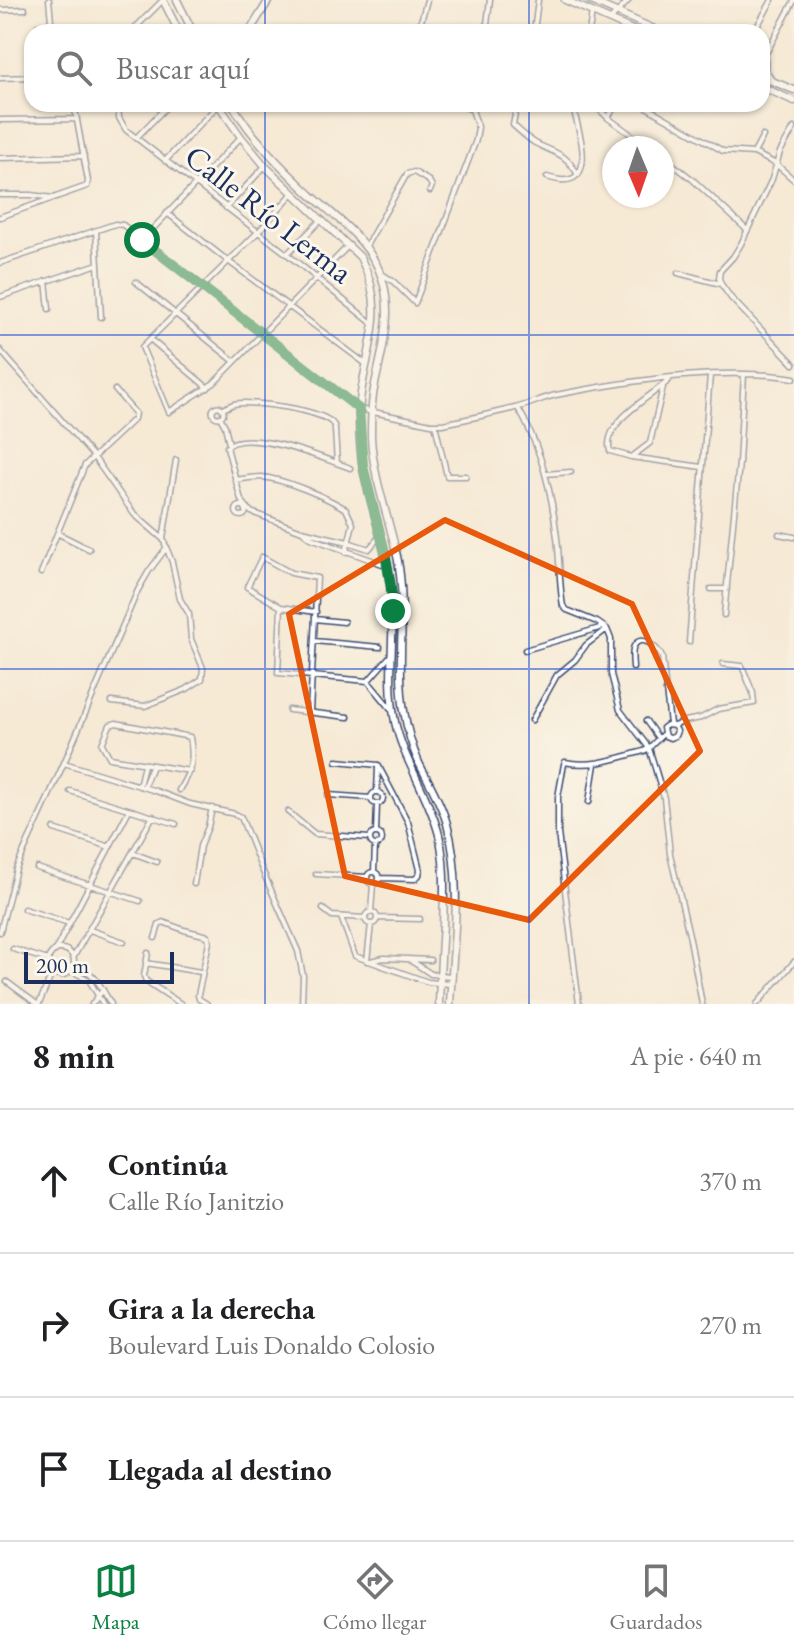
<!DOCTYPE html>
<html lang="es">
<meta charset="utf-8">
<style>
:root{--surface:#fff;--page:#f6f6f6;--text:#202124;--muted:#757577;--line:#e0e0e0;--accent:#0b8043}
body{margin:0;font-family:"EB Garamond",serif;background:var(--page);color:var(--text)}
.compass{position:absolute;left:602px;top:136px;width:72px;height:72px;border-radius:50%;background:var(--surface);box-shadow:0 2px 6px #0004;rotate:178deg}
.scale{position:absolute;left:24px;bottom:20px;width:150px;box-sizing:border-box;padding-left:8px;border:4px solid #1b2f5e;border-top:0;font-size:22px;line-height:28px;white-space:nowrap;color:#1b2f5e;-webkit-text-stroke:6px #fbf7ec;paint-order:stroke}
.stop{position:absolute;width:24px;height:24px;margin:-18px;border:6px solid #0b8043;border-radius:50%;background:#fff}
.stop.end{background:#0b8043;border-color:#fff;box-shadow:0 2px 8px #0008}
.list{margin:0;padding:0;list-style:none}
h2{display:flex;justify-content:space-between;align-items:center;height:104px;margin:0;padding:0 32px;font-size:34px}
h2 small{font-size:26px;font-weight:400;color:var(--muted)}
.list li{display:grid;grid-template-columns:52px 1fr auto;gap:24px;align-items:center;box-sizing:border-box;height:144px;padding:0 32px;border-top:2px solid var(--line)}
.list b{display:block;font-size:30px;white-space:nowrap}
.list p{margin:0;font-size:26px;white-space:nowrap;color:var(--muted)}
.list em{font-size:26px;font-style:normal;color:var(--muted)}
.icon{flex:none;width:44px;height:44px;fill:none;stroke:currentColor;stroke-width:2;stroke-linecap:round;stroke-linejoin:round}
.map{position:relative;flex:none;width:794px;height:1004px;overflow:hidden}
.search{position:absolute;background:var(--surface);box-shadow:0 2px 6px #0004;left:24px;right:24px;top:24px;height:88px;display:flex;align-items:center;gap:20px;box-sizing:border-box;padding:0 28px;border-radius:24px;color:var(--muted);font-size:30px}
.sheet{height:536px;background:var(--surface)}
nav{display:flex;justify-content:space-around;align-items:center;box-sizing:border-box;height:112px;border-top:2px solid var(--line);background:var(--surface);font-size:22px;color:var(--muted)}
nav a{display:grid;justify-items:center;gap:4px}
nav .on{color:var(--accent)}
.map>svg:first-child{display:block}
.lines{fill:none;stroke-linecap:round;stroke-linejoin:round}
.street-casing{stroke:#3c4b70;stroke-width:7}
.secondary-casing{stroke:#3c4b70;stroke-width:9}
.primary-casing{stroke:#3c4b70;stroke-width:9}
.street{stroke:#fff;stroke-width:4}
.secondary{stroke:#fff;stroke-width:6}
.primary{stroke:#fff;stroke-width:6}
.route{stroke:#0b8043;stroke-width:10}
.marked{fill:none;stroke:#e8590c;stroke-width:6;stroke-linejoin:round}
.grid{fill:none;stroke:#1d4ed8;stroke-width:2;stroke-opacity:0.55}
.labels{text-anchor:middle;stroke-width:6;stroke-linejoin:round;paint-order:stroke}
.street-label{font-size:32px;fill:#1b2f5e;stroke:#fbf7ec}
</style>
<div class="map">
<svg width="794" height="1004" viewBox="0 0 794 1004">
<rect width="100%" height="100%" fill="#fbf7ec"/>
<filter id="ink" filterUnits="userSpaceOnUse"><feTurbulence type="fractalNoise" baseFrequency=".0125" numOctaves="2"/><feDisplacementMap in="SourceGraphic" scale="16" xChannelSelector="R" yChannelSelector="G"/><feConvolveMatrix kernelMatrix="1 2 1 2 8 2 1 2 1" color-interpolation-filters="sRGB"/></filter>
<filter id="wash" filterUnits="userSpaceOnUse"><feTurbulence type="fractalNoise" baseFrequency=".006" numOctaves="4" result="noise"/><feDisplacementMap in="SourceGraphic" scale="32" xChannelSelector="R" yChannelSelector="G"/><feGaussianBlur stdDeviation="1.8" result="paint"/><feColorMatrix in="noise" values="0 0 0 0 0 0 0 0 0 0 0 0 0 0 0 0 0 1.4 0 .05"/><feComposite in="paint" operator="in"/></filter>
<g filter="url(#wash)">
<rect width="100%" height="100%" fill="#f6ead5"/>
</g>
<g filter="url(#ink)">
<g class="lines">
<defs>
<path id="street" d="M0,10l25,-1
M610,20l19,-20
M420,24l35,8
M38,26l8,-1 5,-4 -2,-21
M131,32l32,-32
M418,32l9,-32
M486,32l4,-32
M534,32l4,-32
M589,32l3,-20
M754,32l18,-32
M765,57l1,12 5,10
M762,58l3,-3 29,-54
M0,78l32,-1
M118,104l1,14 7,12 161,124 86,70
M459,104l13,6
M517,104l-4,21c7,6 14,13 22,18 21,11 30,9 43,32
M594,104l14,14 42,30
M641,104l82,47 31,2 22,11 18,16
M608,118l8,-14
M0,120l77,-1
M794,128l-14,24 -8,27 -31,65 -8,13 -13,14 -1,7 2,6 10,14 63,66
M136,138l33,-34
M754,153l9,-17
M662,156l30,23 55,51
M0,158l84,-2
M165,161l54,-57
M547,177c55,18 32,-45 25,-73
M293,193l-35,39 -116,115 27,65 45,-29 135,-138
M0,195h31l22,3
M226,208l39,-42
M167,213l61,48 138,103
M0,217l87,-31 1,-5 -14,-77
M96,231l5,86
M143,239l98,-102
M366,246l41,-72 7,-2 15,9 3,5 -2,5
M287,254l33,-33
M0,263l115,-39 8,1 236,184 72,15h12c24,-5 48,-10 72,-16 14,-3 27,-10 41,-13 72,-14 166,-29 238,-17
M678,273l43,11
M382,274l12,8 21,21 61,-163 2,-13 -6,-17
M46,281l3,28
M136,282l98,79
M0,297l98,-33
M150,339l58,49
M0,350l93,106 41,58 29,25 9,23 8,37 9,15 2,25 12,29 -1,11 -15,10 -42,17 -33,-4
M669,380c-16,16 -68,42 -59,71l21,6 71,10
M212.5 412a5.5 5.5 0 1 1 11 0a5.5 5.5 0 1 1-11 0Z
M518,408c23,39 34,85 39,130 3,23 2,46 6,68l4,4 30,12 10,7 4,10v35l9,36 29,38 15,50 6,56 20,85 12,65
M222,409c4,-1 8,-4 12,-5 17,-4 89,6 99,20 2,2 2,4 2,6l2,33
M220,417l5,9 4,18
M435,424l12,52h19
M633,456l17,-13 13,-56
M350,468c-24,-9 -104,-41 -123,-21l14,53 10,12 51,19 46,11 21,7 10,-12
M545,474l26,-2
M235,480c9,-1 17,-3 26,-3 23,2 65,20 85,32l7,15 -7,28
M236 511a5 5 0 1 1 10 0a5 5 0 1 1-10 0Z
M302,531l9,7 77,28
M59,534l30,15
M779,534l15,3
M163,539l13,-79
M41,573l44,-108 49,-46 1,-6 -20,-23
M711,589h16
M281,607l-3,66 90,8 24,29
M724,615l15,-152 5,-89
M315,619l29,3
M314,641l66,6
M689,642l21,-267
M525,650l78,-23
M633,668c0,-5 -2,-17 1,-22 8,-14 24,3 28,11l8,67
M368,681l22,-25
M289,710l59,7
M310,712l7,-134 -26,-5 -29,-16 -15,30 34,20 35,5
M532,720l25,-45 18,-15 11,-15 21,-16
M646,721l12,17
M674,726l3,5 -2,5 -5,2 -5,-2 -2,-8 4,-3 7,1 11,-5 16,-3 17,-9 36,-6 -1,-10 -11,-27 -19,-2
M337,761l41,4
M64,763l92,28 34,13 45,10 6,3 19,48 38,86 5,25 -1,28
M378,765l30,57 12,48 -1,5 -4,4 -35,-1
M139,786l5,-21
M144,786l8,-20
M179,790c13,-22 15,-28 11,-53l-74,-14 -6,2 -8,19 8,14 80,13
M70,791l106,33
M377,792l1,-25
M371 798a6 6 0 1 1 12 0a6 6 0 1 1-12 0Z
M328,795l43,3
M589,802l6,-38
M288,812l27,22 54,4
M54,829l56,18
M370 839a6 6 0 1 1 12 0a6 6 0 1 1-12 0Z
M376,833l1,-29
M133,853l24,9
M37,868l103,33
M367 878a6 6 0 1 1 12 0a6 6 0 1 1-12 0Z
M374,872l1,-27
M316,874l51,3
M194,884l6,-38 8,-19 4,-19
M24,909l45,14
M323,909l9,7 33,2
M365 918a6 6 0 1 1 12 0a6 6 0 1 1-12 0Z
M371,912l2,-28
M341,917l14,39 73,26 22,2
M378,918l42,1
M90,930l34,12
M0,932l16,-63 48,-106 74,-173 11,-19 18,-24
M155,938l4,-13 4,-3 21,8 24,6 1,6 -11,53 1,4 8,5
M13,949l35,11
M48 962a13 13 0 1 1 26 0a13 13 0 1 1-26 0Z
M55,951l74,-141
M148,953l-4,23 2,5 35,23
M73,958l80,-142
M410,960l21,14 20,2
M367,961l4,-37
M370,961l14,-3 46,2
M146,963l55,9
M74,964c23,10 25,20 37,40
M70,970l19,10 14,24
M7,982l30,22
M39,1004l14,-33
M92,1004l11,-14
M579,1004l-21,-171v-36l6,-33 1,-2c27,6 53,-4 79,-11l5,-3 14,-14
M757,1004l37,-42"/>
<path id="secondary" d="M565,0l72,32
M589,0l72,32
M249,32l20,-32
M762,77l32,13
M762,87l32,14"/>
<path id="primary" d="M163,0l16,32
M177,0l16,32
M218,104l23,33 24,29 95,91c27,51 9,84 1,136 -3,19 -2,40 0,60 5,46 26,89 30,136 5,45 -5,87 4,133 9,40 34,73 44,113 7,30 5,60 4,90 -2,26 -3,53 -4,79
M232,104c21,35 49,63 79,91 25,22 55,44 68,75 17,40 3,79 -5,119 -3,16 -3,32 -3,48 2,42 19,83 27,124 9,50 -2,100 6,150 3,18 8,36 15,52 10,20 22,39 28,61 16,56 6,122 3,180"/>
</defs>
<use href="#street" class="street-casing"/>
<use href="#secondary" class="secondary-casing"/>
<use href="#primary" class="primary-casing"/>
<use href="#street" class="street"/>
<use href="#secondary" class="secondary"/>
<use href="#primary" class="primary"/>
</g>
</g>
<g class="lines" filter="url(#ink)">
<path class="route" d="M142,240l217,169 4,58 22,86 6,35 2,23"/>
</g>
<path d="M0 0H794V1004H0ZM445,520l187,84 68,147 -171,169 -184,-44 -56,-262z" fill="#f6ead5" fill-opacity=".55" fill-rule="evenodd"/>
<path class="marked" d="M445,520l187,84 68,147 -171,169 -184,-44 -56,-262z"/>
<path class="grid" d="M265,0v32M529,0v32M265,104v900M529,104v900M0,335h794M0,669h794"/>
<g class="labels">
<g class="street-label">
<text transform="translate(269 214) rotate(38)" y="11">Calle Río Lerma</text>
</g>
</g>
</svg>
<svg class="compass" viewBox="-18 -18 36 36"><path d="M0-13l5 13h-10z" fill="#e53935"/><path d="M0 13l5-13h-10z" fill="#757577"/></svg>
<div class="scale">200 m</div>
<div class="stop" style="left:142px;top:240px"></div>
<div class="stop end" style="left:393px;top:611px"></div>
<div class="search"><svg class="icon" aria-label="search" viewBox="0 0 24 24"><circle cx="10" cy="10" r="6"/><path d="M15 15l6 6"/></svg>Buscar aquí</div>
</div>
<section class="sheet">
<h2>8 min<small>A pie · 640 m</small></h2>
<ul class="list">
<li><svg class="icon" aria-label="ahead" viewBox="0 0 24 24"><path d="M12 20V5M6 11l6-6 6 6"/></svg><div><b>Continúa</b><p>Calle Río Janitzio</p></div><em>370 m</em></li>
<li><svg class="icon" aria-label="right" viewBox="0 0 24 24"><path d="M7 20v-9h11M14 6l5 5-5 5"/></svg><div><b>Gira a la derecha</b><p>Boulevard Luis Donaldo Colosio</p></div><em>270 m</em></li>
<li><svg class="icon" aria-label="arrive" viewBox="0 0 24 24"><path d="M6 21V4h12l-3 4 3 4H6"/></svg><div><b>Llegada al destino</b></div></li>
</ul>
</section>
<nav>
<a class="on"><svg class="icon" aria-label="map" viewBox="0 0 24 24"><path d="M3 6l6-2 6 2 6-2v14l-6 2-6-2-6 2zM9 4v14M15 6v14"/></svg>Mapa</a>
<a><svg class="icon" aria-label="directions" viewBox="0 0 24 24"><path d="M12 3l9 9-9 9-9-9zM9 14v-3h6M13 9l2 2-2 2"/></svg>Cómo llegar</a>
<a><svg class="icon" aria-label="saved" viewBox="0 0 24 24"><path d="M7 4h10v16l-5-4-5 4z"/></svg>Guardados</a>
</nav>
